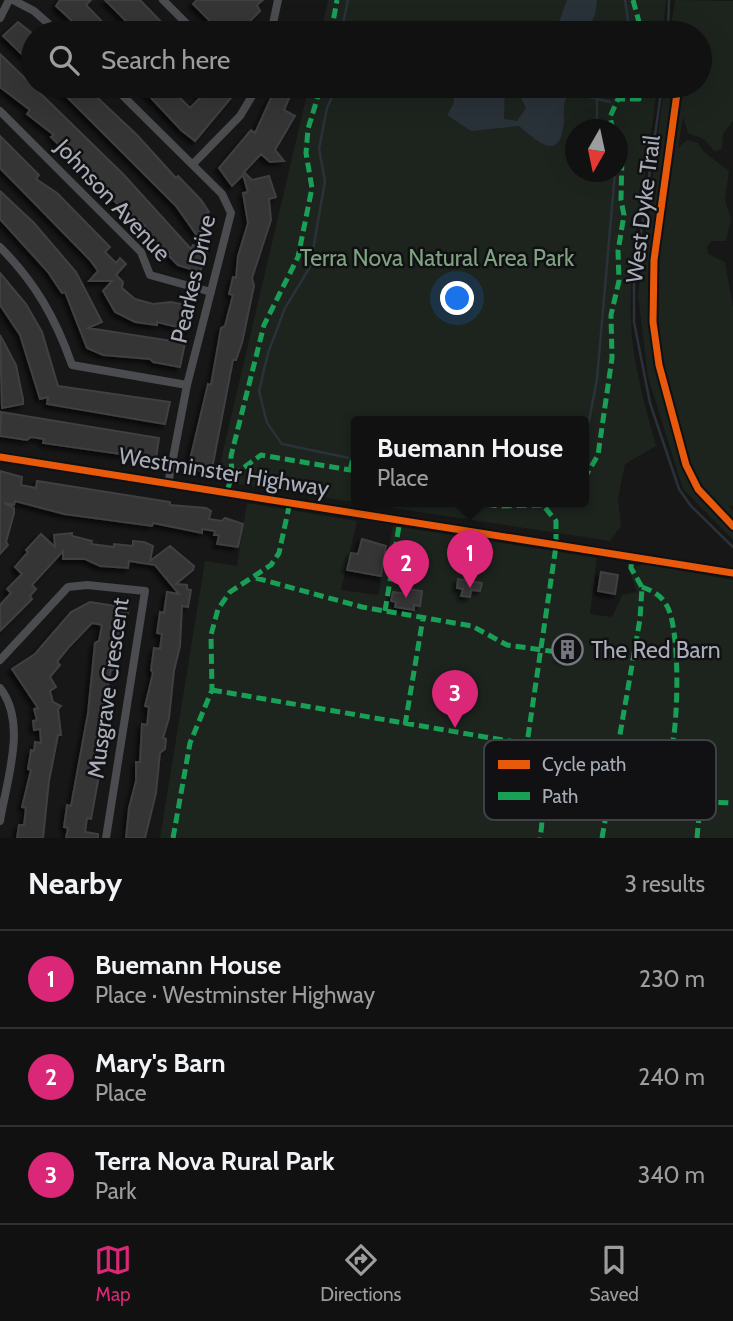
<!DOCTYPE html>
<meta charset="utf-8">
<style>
:root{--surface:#111;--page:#1e1f1f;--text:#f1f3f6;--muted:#9c9d9f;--line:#303131;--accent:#db2777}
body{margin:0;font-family:Cabin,sans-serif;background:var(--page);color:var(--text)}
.compass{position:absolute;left:565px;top:119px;width:63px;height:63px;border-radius:50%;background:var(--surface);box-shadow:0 7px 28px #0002;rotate:189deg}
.you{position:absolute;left:458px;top:299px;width:24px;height:24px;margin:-18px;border:5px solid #fff;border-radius:50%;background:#1a73e8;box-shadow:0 0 0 10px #1a73e833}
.badge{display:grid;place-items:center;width:46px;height:46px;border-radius:50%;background:var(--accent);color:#fff;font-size:23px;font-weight:700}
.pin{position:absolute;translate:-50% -58px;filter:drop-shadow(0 2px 4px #0008)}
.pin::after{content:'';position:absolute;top:37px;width:24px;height:21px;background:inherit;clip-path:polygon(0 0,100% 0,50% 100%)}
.popup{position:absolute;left:351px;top:416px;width:238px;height:91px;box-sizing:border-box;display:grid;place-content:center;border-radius:7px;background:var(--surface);filter:drop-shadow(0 2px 5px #0005);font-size:23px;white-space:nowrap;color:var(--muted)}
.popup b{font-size:26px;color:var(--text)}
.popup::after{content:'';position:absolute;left:50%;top:100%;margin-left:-14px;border:14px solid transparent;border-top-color:var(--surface)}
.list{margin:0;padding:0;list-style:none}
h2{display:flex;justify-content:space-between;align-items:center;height:91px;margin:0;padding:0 28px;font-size:30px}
h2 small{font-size:23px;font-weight:400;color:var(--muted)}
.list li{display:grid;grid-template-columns:46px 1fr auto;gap:21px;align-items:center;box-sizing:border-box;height:98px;padding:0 28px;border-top:2px solid var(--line)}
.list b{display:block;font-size:26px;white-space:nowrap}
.list p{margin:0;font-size:23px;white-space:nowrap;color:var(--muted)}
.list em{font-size:23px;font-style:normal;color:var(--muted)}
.icon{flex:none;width:38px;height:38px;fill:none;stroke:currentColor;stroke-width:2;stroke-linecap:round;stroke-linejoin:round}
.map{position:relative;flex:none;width:733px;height:838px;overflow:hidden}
.search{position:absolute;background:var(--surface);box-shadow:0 7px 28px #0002;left:21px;right:21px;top:21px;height:77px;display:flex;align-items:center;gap:18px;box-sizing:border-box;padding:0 24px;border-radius:38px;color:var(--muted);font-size:26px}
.sheet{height:385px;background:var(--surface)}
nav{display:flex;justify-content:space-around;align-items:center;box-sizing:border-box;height:98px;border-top:2px solid var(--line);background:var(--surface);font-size:19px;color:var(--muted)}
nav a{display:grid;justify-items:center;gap:4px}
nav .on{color:var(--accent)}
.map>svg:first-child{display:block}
.green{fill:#1d241e;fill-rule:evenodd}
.water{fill:#2a3239}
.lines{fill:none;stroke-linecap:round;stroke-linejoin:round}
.stream{stroke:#2a3239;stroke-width:2.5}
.building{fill:#353536;stroke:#3f4043;stroke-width:2;filter:url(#shadow)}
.minor{stroke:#4b4c50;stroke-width:8}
.quiet{stroke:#1a9f57;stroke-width:5;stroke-dasharray:10 5;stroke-linecap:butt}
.cycleway-casing{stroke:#111113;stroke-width:11}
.cycleway{stroke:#e8590c;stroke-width:7}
.labels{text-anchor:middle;stroke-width:5;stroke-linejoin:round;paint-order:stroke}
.street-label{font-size:23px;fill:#a8adb8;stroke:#111113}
.park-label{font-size:23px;fill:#7fa381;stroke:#111113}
.poi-label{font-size:23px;fill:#a8adb8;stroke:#111113;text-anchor:start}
.key{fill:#111113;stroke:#3e4045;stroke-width:2}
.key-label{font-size:19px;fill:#a8adb8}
</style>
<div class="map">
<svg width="733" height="838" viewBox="0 0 733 838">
<defs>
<filter id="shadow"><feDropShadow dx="-3.5" dy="3.5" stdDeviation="2" flood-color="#0009"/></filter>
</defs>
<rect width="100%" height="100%" fill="#171717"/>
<path class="green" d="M328,0h338l-3,33h-342z
M675,0l58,1v120l-10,13 -1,15 -8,2 -10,-12 -16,-6 -5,-16 -5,31 9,-8 11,3 6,9 25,19 -4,29 6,19 -5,22h-15l-4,6 1,7 17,8 8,45v199h-4l4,5v29l-50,-51 -35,-112 -10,-81 26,-210h36v-53h-30z
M309,86h348c-7,75 -29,159 -26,234 1,42 14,85 25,126l-31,18 -7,35 3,27 -11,15 -394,-60zM576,130h42v42h-42zM356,422h228v80h-228z
M247,503l110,18 -16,69 37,5 15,-69 204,32 -7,56 22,3 10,-22 15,-3 -10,-27 9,2 7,-3 90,16v258h-573l45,-277 32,5z"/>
<path class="water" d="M567,0h30l-2,15 -9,18h-37l9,-8z
M456,86h49l-1,33 13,2 9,-13 -7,-14 8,-8h49c-3,6 -7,8 -10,13 -3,6 -2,16 -2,23 -4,42 -27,19 -45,4l-48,5 -24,-16 6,-10z"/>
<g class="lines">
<path class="stream" d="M625,0l5,33
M341,33l7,-33
M668,33l1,-33
M337,86l-10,22 -8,41 6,32 -15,86 -25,41 -17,45 -9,38 8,32 15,21 67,14
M601,86l-4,13v25l5,6
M662,86l-28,196v40l16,81 29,86 12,17 42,41
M573,93l37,9
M584,447l13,-68 18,-207"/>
</g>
<path class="building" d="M60,0h31l-5,5 27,28h-28l-29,-27z
M105,0h35l32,33h-34z
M197,0h66l-6,5 3,6 -13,13 10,9h-35l-29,-29z
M18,22l15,12v31l-30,-29z
M0,54l124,121 67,74 2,-4 14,7 -7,20 -22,-7 -10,-10 2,-2 -25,-21 3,-3 -9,-10 -3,3 -38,-37 4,-4 -23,-16 -28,-28 3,-2 -27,-21 3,-4 -30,-23z
M56,86h29l52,49 39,43 2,-2 23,24 8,12 -4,3 4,10 -5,3 4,6 -8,6 -24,-34z
M140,86h28l22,22 12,-12 -11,-10h50l-46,55 -14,-11z
M276,87l15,7 -7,16 11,6 -20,34 9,11 -14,1 -9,-8 -17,18 8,8 17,-4 7,21 -7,2 2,21 -19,58 2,8 -12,57 -6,17h-3l-22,114 -23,-6 20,-84 3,1 10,-57 4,-2 3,-12 5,-19 -4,-1 4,-17 3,1 2,-22 10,-33 -5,-30 5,-1 -5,-17 -11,11 -13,-18 32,-38 4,3z
M0,136l39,39 -3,4 21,14 53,54 -5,5 11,11 4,-5 6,6 -10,11 7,7 -1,6 13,11 18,5 18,-2 24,5 -6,23 -32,-8v3l-22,-3 -20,-10 -12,-21 9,-10h-23l9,-10 -8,-11 -90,-92z
M0,191l34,32 42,49 26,50 -14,6 97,15 -5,24 -27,-5 -3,-3 -47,-4 -16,-7 -22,-56 -3,1 -14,-21 -48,-53z
M0,273l26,31 16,28 16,54 112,16 -5,22 -118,-20 1,-7 -8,2 -20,-64 -20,-30z
M0,335l16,30 7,34v5l-21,4z
M1,412l158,26 -3,21 -113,-16 1,-4 -13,-2 -4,3 -27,-4z
M0,471l22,6 -1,8 15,3 1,-7 133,21v3l36,3 5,3 -2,8 13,2 3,-3 18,6 -5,23 -21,-3 2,-9h-5l1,-4 -13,-2v4l-49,-10 -1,3 -88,-12 -49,-13 -1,4 -10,-2 10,5v5l-8,29 2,3 -8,9z
M72,533v3l20,5 -1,3 23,3v-3l19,2v-5l11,1 9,4 -3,15 20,-15 24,20 -1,4 -17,14 11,1v4l4,1 -3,17 -6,-1 -2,40 -6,25 -5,47 -6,20 3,1 -1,10 -5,4 -4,40 -11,45h-19l3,-30 7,-27v-19h4l2,-38 5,1 2,-18 -4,-1 8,-33 -2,-3 3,-22 6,1 2,-15 -5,-1 3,-21 4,1 3,-21 12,2 -24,-29 -26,-4 -1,7 -28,-2 -15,-7h-22v-8l-31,34 4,4 -6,7 2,3 -32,32v-26l11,-12 -4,-4 15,-15 -7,-7 13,-15 -2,-2 15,-16 14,13 -1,-12z
M362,539l24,7 -5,30 -34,-6 4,-17 7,1z
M601,572l17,3 -3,19 -17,-3z
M458,579l24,4 -2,8 -9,-1 -1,7 -9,-1 2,-7 -6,-1z
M407,589l15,2 -2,15 -6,-1v5l-19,-3 1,-5 -5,-1 2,-9 13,2z
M90,602l39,6 -5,22h-3l-6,40 -4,-1 -3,18 5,1 -10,34 4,1 -4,21h-4l-2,16h4l-3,21 -7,38 -4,-1 -2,14 13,2v4h-32l2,-10 -4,-1 3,-22 4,1 17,-93 7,-70 4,-2 3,-16 -10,-2 -23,24 -12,15 3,3 -10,12 6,10 -6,4 3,11 8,4 -3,3 3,26h-3l-9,46 -6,57h-26l2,-13h5l2,-17 -4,-1 9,-37 -3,-1 3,-19 3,1 1,-9 6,1 -1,-14 -6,1 -1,-9 4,-1 -3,-11 4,-1 -26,-39 23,-15 36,-42z
M563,639l14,2 -4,20 -14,-3z"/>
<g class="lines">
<path class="minor" d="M13,0l21,11 25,22
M163,0l33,33
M0,18l9,-18
M271,33l7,-33
M113,86l109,108 9,19 -44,172 -19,99
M0,111l141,141 9,23 61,17
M193,164l47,-48 18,-30
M0,247c35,35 56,72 72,118l115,20
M0,457l733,116
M0,660l68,-73 19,-2 58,6 -39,247
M0,688c28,35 6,94 0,133"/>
<path class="quiet" d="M633,0l9,33
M331,33l6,-33
M613,130l-3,-13 8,-18h21v-13
M350,470l5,-20
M232,476l29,-21 95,16
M584,479l14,-24 14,-97 -1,-43 8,-34 -1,-30 6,-36 -3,-15 1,-46 -4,-15
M228,488l4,-12 -1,-20 33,-131 34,-68 14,-69 -6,-35 2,-24 13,-43
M472,502l27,4 44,-1 13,16v25l-36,245c13,25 27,6 20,47
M256,578l106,29 110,19 35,19 50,7 3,-14
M642,587c11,4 19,8 25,19 14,24 12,131 1,156 -4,10 -11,13 -20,18
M385,611l15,-91
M212,690l355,61 16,11 60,16 19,11 34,1 12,12 25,1
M405,725l18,-107
M173,838l17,-95 22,-53 -1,-55 7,-26 12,-17 41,-27 8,-12 11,-51
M602,838l38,-219 2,-32 -11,-19 1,-11
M697,838l2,-22 9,-14"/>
<defs>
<path id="cycleway" d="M678,86l-24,174 -1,62 6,43 27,100 12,24 35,37
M0,457l733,116"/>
</defs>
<use href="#cycleway" class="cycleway-casing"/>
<use href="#cycleway" class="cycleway"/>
</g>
<defs>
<symbol id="building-ring" viewBox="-11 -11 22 22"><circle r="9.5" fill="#111113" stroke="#757880" stroke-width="1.5"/><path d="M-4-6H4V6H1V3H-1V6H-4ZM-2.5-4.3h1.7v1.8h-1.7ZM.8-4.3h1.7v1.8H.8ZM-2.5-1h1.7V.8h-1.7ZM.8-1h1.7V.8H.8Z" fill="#757880"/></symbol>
</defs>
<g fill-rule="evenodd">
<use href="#building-ring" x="550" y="632" width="35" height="35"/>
</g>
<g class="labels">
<g class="street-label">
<text transform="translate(113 200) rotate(47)" y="8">Johnson Avenue</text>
<text transform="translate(643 209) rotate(-83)" y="8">West Dyke Trail</text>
<text transform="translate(193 279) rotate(-77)" y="8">Pearkes Drive</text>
<text transform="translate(224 472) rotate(9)" y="8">Westminster Highway</text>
<text transform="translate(108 688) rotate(-82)" y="8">Musgrave Crescent</text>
</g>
<g class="park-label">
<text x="437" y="266">Terra Nova Natural Area Park</text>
</g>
<g class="poi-label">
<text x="591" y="658">The Red Barn</text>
</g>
</g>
<rect x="484" y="740" width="232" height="80" rx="10" class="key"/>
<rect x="498" y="760" width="32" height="9" fill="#e8590c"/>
<rect x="498" y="792" width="32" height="8" fill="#1a9f57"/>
<g class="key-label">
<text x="542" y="771">Cycle path</text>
<text x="542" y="803">Path</text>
</g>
</svg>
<svg class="compass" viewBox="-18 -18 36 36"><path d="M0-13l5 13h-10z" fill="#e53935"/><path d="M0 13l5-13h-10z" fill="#9c9d9f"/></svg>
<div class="you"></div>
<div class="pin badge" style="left:470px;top:588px">1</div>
<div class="popup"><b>Buemann House</b>Place</div>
<div class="pin badge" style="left:406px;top:598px">2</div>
<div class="pin badge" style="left:455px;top:728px">3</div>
<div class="search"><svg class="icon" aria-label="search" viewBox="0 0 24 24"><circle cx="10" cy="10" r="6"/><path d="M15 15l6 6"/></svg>Search here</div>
</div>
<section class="sheet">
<h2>Nearby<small>3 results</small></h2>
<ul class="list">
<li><span class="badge">1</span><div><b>Buemann House</b><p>Place · Westminster Highway</p></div><em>230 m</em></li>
<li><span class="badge">2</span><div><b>Mary's Barn</b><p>Place</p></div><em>240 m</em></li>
<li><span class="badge">3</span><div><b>Terra Nova Rural Park</b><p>Park</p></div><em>340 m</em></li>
</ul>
</section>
<nav>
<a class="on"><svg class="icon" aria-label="map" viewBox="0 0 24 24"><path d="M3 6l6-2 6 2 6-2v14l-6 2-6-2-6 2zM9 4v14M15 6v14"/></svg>Map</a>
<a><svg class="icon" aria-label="directions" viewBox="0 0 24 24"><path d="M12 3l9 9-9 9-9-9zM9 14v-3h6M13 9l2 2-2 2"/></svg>Directions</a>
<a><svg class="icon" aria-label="saved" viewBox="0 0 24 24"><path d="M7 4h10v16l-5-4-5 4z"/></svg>Saved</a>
</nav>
